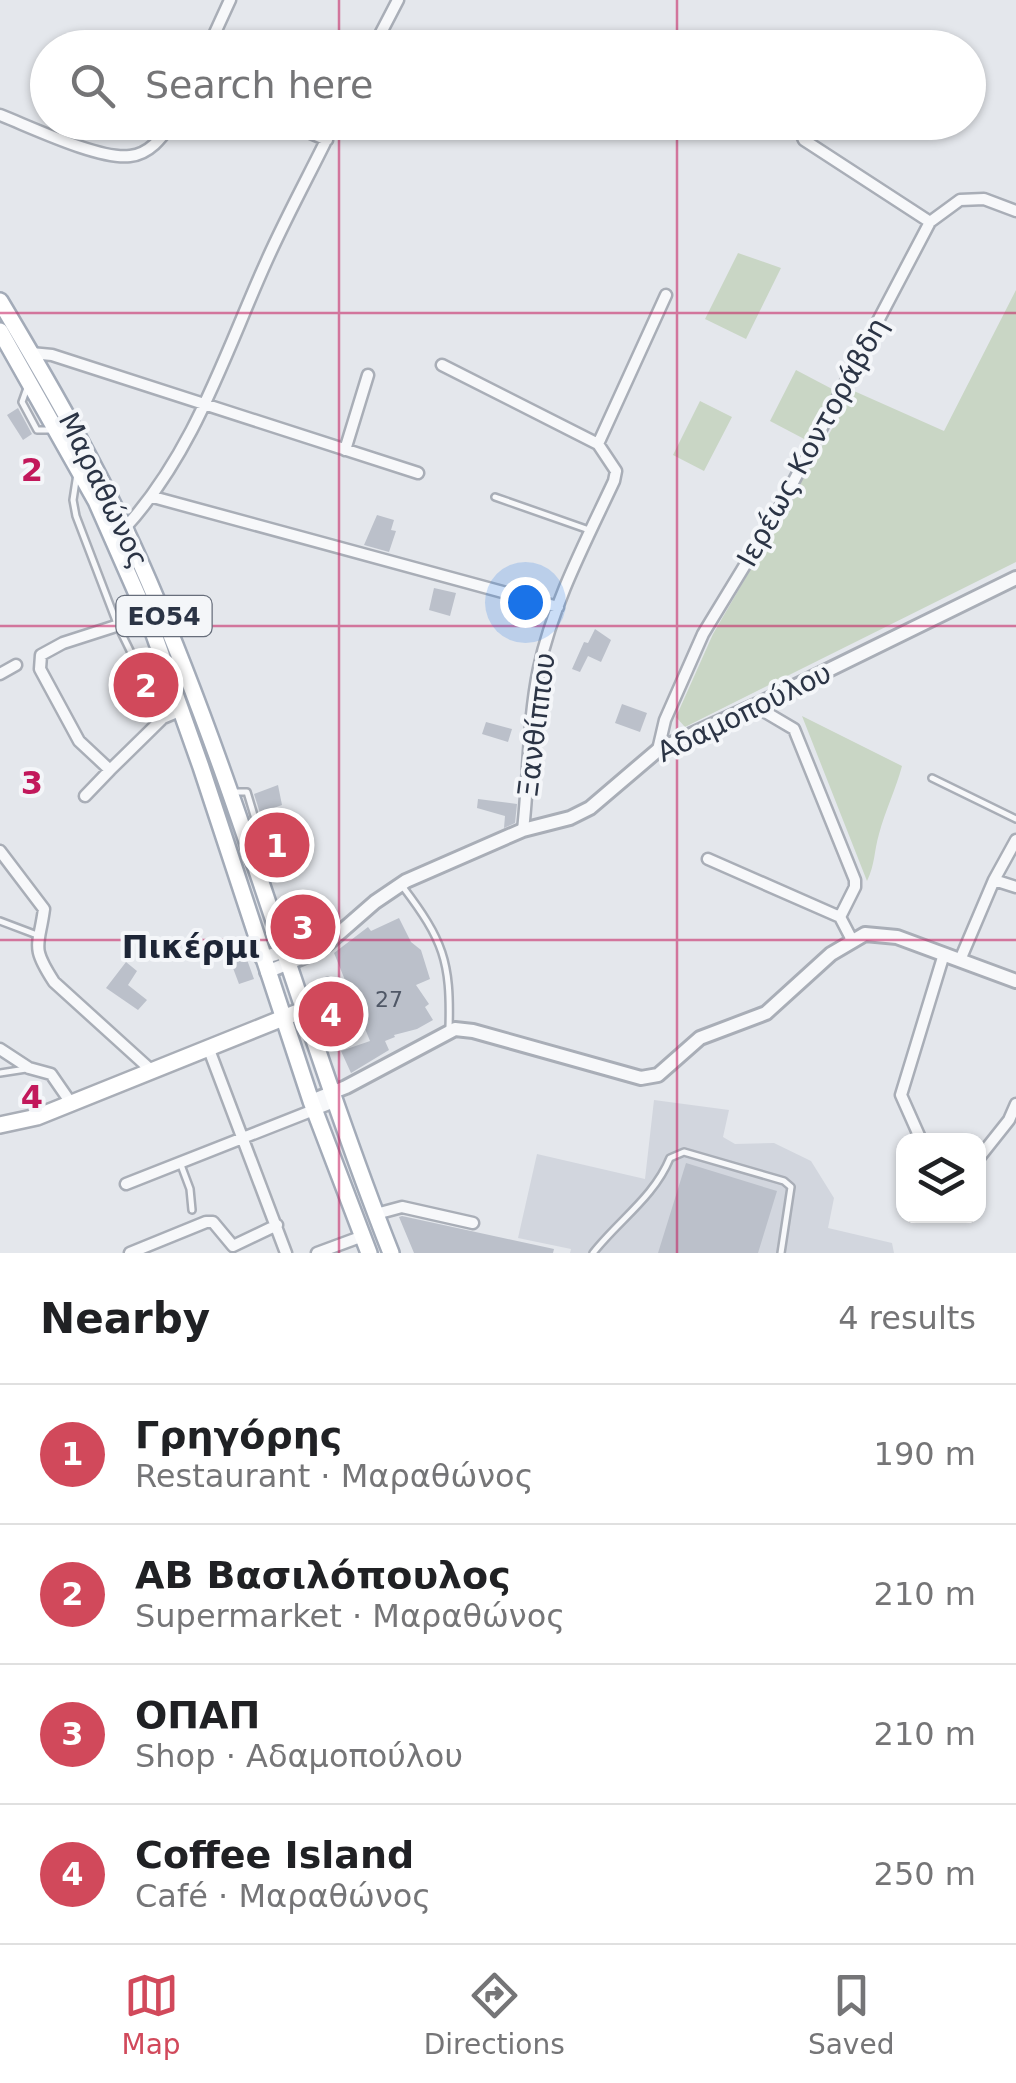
<!DOCTYPE html>
<meta charset="utf-8">
<style>
:root{--surface:#fff;--page:#f6f6f6;--text:#202124;--muted:#757577;--line:#e0e0e0;--accent:#d1495b}
body{margin:0;font-family:"DejaVu Sans",sans-serif;background:var(--page);color:var(--text)}
.controls{position:absolute;right:30px;bottom:30px;display:grid;overflow:hidden;border-radius:20px;box-shadow:0 2px 8px #0004}
.controls button{width:90px;height:90px;display:grid;place-items:center;padding:0;border:0;border-bottom:2px solid var(--line);background:var(--surface);color:var(--text);font:50px sans-serif}
.you{position:absolute;left:525px;top:602px;width:35px;height:35px;margin:-25px;border:8px solid #fff;border-radius:50%;background:#1a73e8;box-shadow:0 0 0 15px #1a73e833}
.badge{display:grid;place-items:center;width:65px;height:65px;border-radius:50%;background:var(--accent);color:#fff;font-size:32px;font-weight:700}
.pin{position:absolute;translate:-50% -50%;border:5px solid #fff;box-shadow:0 2px 10px #0006}
.list{margin:0;padding:0;list-style:none}
h2{display:flex;justify-content:space-between;align-items:center;height:130px;margin:0;padding:0 40px;font-size:42px}
h2 small{font-size:32px;font-weight:400;color:var(--muted)}
.list li{display:grid;grid-template-columns:65px 1fr auto;gap:30px;align-items:center;box-sizing:border-box;height:140px;padding:0 40px;border-top:2px solid var(--line)}
.list b{display:block;font-size:38px;white-space:nowrap}
.list p{margin:0;font-size:32px;white-space:nowrap;color:var(--muted)}
.list em{font-size:32px;font-style:normal;color:var(--muted)}
.icon{flex:none;width:55px;height:55px;fill:none;stroke:currentColor;stroke-width:2;stroke-linecap:round;stroke-linejoin:round}
.map{position:relative;flex:none;width:1016px;height:1253px;overflow:hidden}
.search{position:absolute;background:var(--surface);box-shadow:0 2px 8px #0004;left:30px;right:30px;top:30px;height:110px;display:flex;align-items:center;gap:25px;box-sizing:border-box;padding:0 35px;border-radius:55px;color:var(--muted);font-size:38px}
.sheet{height:690px;background:var(--surface)}
nav{display:flex;justify-content:space-around;align-items:center;box-sizing:border-box;height:140px;border-top:2px solid var(--line);background:var(--surface);font-size:28px;color:var(--muted)}
nav a{display:grid;justify-items:center;gap:5px}
nav .on{color:var(--accent)}
.map>svg:first-child{display:block}
.built{fill:#d2d6de}
.green{fill:#c9d6c5}
.building{fill:#bbc0ca}
.lines{fill:none;stroke-linecap:round;stroke-linejoin:round}
.service-casing{stroke:#a9aeb7;stroke-width:10}
.minor-casing{stroke:#a9aeb7;stroke-width:15}
.tertiary-casing{stroke:#a9aeb7;stroke-width:18}
.secondary-casing{stroke:#a9aeb7;stroke-width:20}
.primary-casing{stroke:#a3abb8;stroke-width:20}
.service{stroke:#f7f8fa;stroke-width:5}
.minor{stroke:#f7f8fa;stroke-width:10}
.tertiary{stroke:#f7f8fa;stroke-width:12}
.secondary{stroke:#fff;stroke-width:15}
.primary{stroke:#fff;stroke-width:15}
.grid{fill:none;stroke:#c2185b;stroke-width:2.5;stroke-opacity:0.55}
.labels{text-anchor:middle;stroke-width:8;stroke-linejoin:round;paint-order:stroke}
.number-label{font-size:22px;fill:#4f5766}
.shield{fill:#f4f6f9;stroke:#676e7b;stroke-width:2.5}
.shield-label{font-size:25px;font-weight:bold;fill:#2b3445}
.street-label{font-size:28px;fill:#2b3445;stroke:#f4f6f9}
.quarter-label{font-size:32px;font-weight:bold;fill:#1d2536;stroke:#f4f6f9}
.grid-label{font-size:32px;text-anchor:middle;font-weight:bold;fill:#c2185b;stroke:#f4f6f9;stroke-width:8;stroke-linejoin:round;paint-order:stroke}
</style>
<div class="map">
<svg width="1016" height="1253" viewBox="0 0 1016 1253">
<rect width="100%" height="100%" fill="#e4e7ec"/>
<path class="built" d="M654,1100l75,10 -6,27 12,7 39,-1 37,18 23,37 -6,30 64,15 2,10h-324l1,-4 -53,-11 19,-84 108,25z"/>
<path class="green" d="M738,253l43,15 -35,71 -41,-20z
M1016,290v272l-331,165 -9,-10 37,-83 141,-243 90,40z
M796,370l38,20 -26,51 -38,-20z
M700,401l32,16 -28,54 -31,-16z
M802,716l100,50c-6,23 -17,45 -23,68 -5,17 -4,31 -12,47z"/>
<path class="building" d="M18,408l14,26 -9,6 -16,-25z
M377,515l17,5 -3,10 5,1 -7,21 -25,-7z
M434,588l22,5 -6,23 -21,-6z
M595,629l16,11 -10,22 -13,-6 -8,16 -8,-3 12,-27 4,1z
M622,704l25,9 -7,19 -25,-9z
M486,722l26,7 -4,13 -26,-8z
M278,785l4,20 -22,8 -6,-19z
M478,799l39,5 -2,19 -11,5 1,-12 -28,-8z
M319,901l10,28 -6,5 -19,1 -9,-26z
M399,918l12,24 10,8 9,29 -14,6 13,19 -4,3 8,13 -16,9 -23,6 1,2 -10,4 4,9 -38,23 -10,-22 29,-10 -19,-47 -8,22 -9,3 -8,-3 -11,-31 3,-6 10,-3 19,9 -13,-32 34,-26 3,4z
M245,954l9,25 -15,5 -9,-24z
M126,962l11,9 -9,14 19,15 -9,10 -32,-22z
M686,1163l91,28 -19,62h-100z
M402,1216l152,33 -1,4h-139l-15,-36z"/>
<g class="lines">
<defs>
<path id="service" d="M27,388l-5,14 15,28h17
M77,474l-4,26 3,16 42,110 45,92
M495,497l94,33
M932,778l84,41
M235,792h12l9,30 -7,9
M403,887c40,53 48,74 46,141
M0,921l37,14
M0,1073l26,-4
M181,1165l9,24 2,21
M593,1253c26,-33 61,-56 77,-95l14,-6 100,29 7,6 -10,66"/>
<path id="minor" d="M208,48l22,-48
M373,48l25,-48
M0,115c31,12 99,45 130,41 20,-2 32,-19 43,-34
M285,122l42,18
M796,122l8,18 126,82
M31,353l21,2 366,118
M442,365l156,79 18,27 -2,10c-28,60 -61,122 -75,187 -11,53 -10,109 -16,162
M598,444l68,-149
M345,450l23,-75
M153,497l405,110
M125,528c70,-77 100,-175 142,-268 21,-47 46,-92 68,-138
M147,616l-84,27 -22,12 -1,14 39,72 31,29 53,-52 19,-8
M0,674l16,-9
M755,706l39,23 61,151v7l-15,30 12,23
M658,750l7,-30 38,-86 75,-123 152,-289 30,-22 24,-1 32,12
M85,796l25,-26
M0,851l44,58c-5,38 -14,36 10,73l97,88
M708,859l132,58
M994,880l22,7
M960,960l34,-80 22,-40
M208,1047l78,206
M0,1049l29,19 22,6 20,29
M921,1140l-20,-45 43,-141
M978,1159l31,-39 7,-16
M126,1184l208,-82
M376,1214l26,-7 71,16
M130,1253l76,-31h7l20,24 44,-21
M317,1253l46,-17"/>
<path id="tertiary" d="M262,958l47,-14h16
M267,972l53,-22 55,-48 31,-21 117,-51 47,-12 20,-10 68,-58 97,-44 261,-128
M311,1101l35,-14 109,-58 18,2 168,47 17,-3 42,-37 66,-25 65,-59 34,-20 32,3 119,44"/>
<path id="secondary" d="M0,1125l37,-8 266,-107"/>
<path id="primary" d="M0,301c55,92 107,183 149,281 94,219 155,450 242,671
M0,331l96,170 55,125 50,141 110,334 58,152"/>
</defs>
<use href="#service" class="service-casing"/>
<use href="#minor" class="minor-casing"/>
<use href="#tertiary" class="tertiary-casing"/>
<use href="#secondary" class="secondary-casing"/>
<use href="#primary" class="primary-casing"/>
<use href="#service" class="service"/>
<use href="#minor" class="minor"/>
<use href="#tertiary" class="tertiary"/>
<use href="#secondary" class="secondary"/>
<use href="#primary" class="primary"/>
</g>
<path class="grid" d="M339,0v48M677,0v48M339,122v1131M677,122v1131M0,313h1016M0,626h1016M0,940h1016"/>
<g class="labels">
<g class="number-label">
<text x="389" y="1007">27</text>
</g>
<rect class="shield" x="116.5" y="596" width="95" height="40" rx="8"/>
<g class="shield-label">
<text x="164" y="625">ΕΟ54</text>
</g>
<g class="street-label">
<text transform="translate(812 442) rotate(-61)" y="10">Ιερέως Κοντοράβδη</text>
<text transform="translate(104 490) rotate(64)" y="10">Μαραθώνος</text>
<text transform="translate(744 712) rotate(-26)" y="10">Αδαμοπούλου</text>
<text transform="translate(536 725) rotate(-83)" y="10">Ξανθίππου</text>
</g>
<g class="quarter-label">
<text x="191" y="958">Πικέρμι</text>
</g>
</g>
<g class="grid-label">
<text x="32" y="481">2</text>
<text x="32" y="794">3</text>
<text x="32" y="1108">4</text>
</g>
</svg>
<div class="controls">
<button><svg class="icon" aria-label="layers" viewBox="0 0 24 24"><path d="M12 4l9 5-9 5-9-5zM3 14l9 5 9-5"/></svg></button>
</div>
<div class="you"></div>
<div class="pin badge" style="left:277px;top:845px">1</div>
<div class="pin badge" style="left:146px;top:685px">2</div>
<div class="pin badge" style="left:303px;top:927px">3</div>
<div class="pin badge" style="left:331px;top:1014px">4</div>
<div class="search"><svg class="icon" aria-label="search" viewBox="0 0 24 24"><circle cx="10" cy="10" r="6"/><path d="M15 15l6 6"/></svg>Search here</div>
</div>
<section class="sheet">
<h2>Nearby<small>4 results</small></h2>
<ul class="list">
<li><span class="badge">1</span><div><b>Γρηγόρης</b><p>Restaurant · Μαραθώνος</p></div><em>190 m</em></li>
<li><span class="badge">2</span><div><b>ΑΒ Βασιλόπουλος</b><p>Supermarket · Μαραθώνος</p></div><em>210 m</em></li>
<li><span class="badge">3</span><div><b>ΟΠΑΠ</b><p>Shop · Αδαμοπούλου</p></div><em>210 m</em></li>
<li><span class="badge">4</span><div><b>Coffee Island</b><p>Café · Μαραθώνος</p></div><em>250 m</em></li>
</ul>
</section>
<nav>
<a class="on"><svg class="icon" aria-label="map" viewBox="0 0 24 24"><path d="M3 6l6-2 6 2 6-2v14l-6 2-6-2-6 2zM9 4v14M15 6v14"/></svg>Map</a>
<a><svg class="icon" aria-label="directions" viewBox="0 0 24 24"><path d="M12 3l9 9-9 9-9-9zM9 14v-3h6M13 9l2 2-2 2"/></svg>Directions</a>
<a><svg class="icon" aria-label="saved" viewBox="0 0 24 24"><path d="M7 4h10v16l-5-4-5 4z"/></svg>Saved</a>
</nav>
